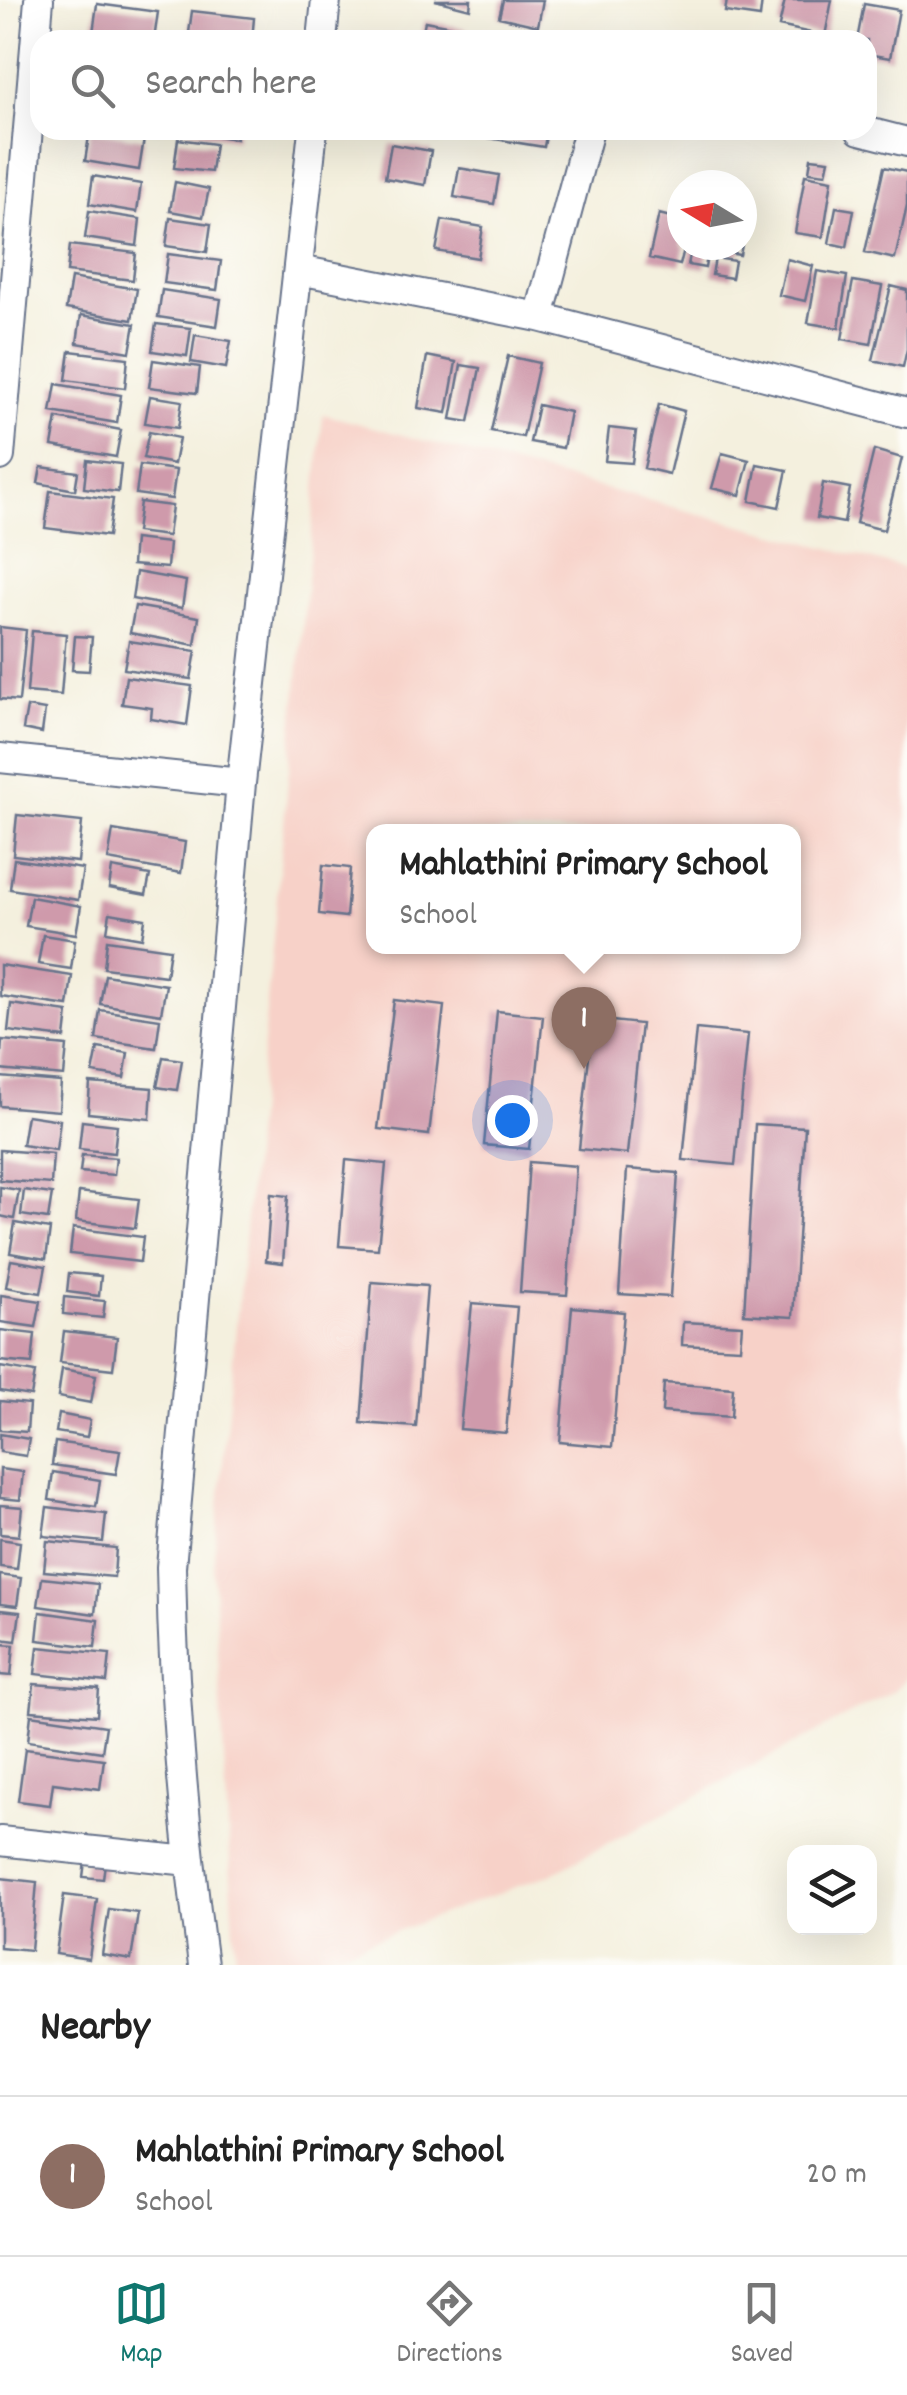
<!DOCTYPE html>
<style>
:root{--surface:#fff;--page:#f2f2f2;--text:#222;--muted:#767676;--line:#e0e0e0;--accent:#0f766e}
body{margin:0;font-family:Dekko,sans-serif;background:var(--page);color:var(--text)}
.controls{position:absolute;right:30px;bottom:30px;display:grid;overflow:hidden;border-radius:20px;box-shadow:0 10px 40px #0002}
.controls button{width:90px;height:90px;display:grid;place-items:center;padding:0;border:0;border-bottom:2px solid var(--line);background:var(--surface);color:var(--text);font:50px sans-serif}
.compass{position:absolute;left:667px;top:170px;width:90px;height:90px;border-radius:50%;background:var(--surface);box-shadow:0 10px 40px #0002;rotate:280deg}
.you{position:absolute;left:512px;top:1120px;width:35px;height:35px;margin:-25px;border:8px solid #fff;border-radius:50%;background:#1a73e8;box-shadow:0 0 0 15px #1a73e833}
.badge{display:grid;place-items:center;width:65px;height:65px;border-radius:50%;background:var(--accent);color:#fff;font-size:32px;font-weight:700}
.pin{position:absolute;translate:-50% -82px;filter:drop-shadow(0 2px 5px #0008)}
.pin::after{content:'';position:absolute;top:52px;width:35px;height:30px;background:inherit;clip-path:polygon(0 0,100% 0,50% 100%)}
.popup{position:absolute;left:366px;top:824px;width:435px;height:130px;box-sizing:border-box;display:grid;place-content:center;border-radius:20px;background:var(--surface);filter:drop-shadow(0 2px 8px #0005);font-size:32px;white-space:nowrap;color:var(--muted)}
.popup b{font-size:38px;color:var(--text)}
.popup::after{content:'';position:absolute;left:50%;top:100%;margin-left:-20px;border:20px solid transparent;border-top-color:var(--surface)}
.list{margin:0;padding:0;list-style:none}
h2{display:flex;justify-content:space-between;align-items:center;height:130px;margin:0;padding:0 40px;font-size:42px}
h2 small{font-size:32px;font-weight:400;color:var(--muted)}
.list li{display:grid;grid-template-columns:65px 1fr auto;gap:30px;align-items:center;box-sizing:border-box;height:160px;padding:0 40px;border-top:2px solid var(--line)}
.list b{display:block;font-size:38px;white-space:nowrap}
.list p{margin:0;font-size:32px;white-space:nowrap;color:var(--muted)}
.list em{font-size:32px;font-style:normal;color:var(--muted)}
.icon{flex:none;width:55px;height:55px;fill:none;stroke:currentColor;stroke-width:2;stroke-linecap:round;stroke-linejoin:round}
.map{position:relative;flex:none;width:907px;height:1965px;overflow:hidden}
.search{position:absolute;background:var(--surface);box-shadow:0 10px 40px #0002;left:30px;right:30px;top:30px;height:110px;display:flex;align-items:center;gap:25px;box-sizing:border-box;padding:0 35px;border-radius:30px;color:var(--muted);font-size:38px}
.sheet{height:290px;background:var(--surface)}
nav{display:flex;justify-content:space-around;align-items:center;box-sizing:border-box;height:140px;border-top:2px solid var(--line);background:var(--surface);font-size:28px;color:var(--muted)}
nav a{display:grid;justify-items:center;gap:5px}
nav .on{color:var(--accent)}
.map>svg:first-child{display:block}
.built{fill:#f7d1c8;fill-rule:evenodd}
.building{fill:#cf9aab}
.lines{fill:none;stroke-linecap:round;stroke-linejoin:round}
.minor-casing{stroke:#67738b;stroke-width:32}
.minor{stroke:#fff;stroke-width:28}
</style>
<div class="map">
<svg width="907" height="1965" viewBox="0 0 907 1965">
<rect width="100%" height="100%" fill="#fdfcf7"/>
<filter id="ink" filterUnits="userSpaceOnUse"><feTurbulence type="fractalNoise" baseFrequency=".01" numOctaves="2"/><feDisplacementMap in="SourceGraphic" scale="20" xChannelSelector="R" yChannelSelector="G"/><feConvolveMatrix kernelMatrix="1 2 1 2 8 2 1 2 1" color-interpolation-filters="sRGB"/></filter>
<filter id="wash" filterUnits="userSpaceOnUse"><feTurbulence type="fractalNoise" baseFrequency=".0048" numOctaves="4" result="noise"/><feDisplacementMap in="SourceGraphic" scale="40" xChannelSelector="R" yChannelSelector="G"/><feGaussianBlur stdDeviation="2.25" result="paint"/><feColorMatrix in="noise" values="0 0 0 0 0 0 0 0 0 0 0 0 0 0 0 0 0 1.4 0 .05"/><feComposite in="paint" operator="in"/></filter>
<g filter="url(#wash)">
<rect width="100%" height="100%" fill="#f4f0de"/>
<path class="built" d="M323,414l584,155v1109l-14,13 -340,182 -247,92h-70l-23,-397zM374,832h420v114h-420z"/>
<g id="blocks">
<path class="building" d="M435,0h36l-1,9z
M503,0h40l-5,26 -39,-9z
M727,0h35l-2,17 -35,-5z
M785,0h47l-7,36 -46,-10z
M97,4l61,8 -4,28h-62z
M864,4l35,6 -9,48 -23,-4v-14h-10z
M192,11l62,7 -2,22h-64z
M425,21l42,8 -2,11h-44z
M90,130l54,9 -5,31 -54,-9z
M179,130h58l-1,9z
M471,130h76l-3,17 -74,-12z
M178,139l37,5 -4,28 -37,-4z
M391,144l40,7 -6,34 -40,-7z
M811,158l18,2 -3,14 -17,-2z
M884,167l23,5v34l-12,53 -30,-7z
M459,168l40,7 -5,29 -40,-7z
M805,175l27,5 -9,57 -28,-4z
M93,176l48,8 -4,28 -48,-8z
M175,182l34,7 -6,28 -33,-6z
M836,207l18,3 -7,37 -18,-4z
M89,211l51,8 -3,27 -52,-8z
M659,214l23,6v25h3l-5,20 -31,-7z
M170,218l41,6 -4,28 -41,-6z
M442,220l41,7 -5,31 -42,-7z
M70,245l66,8 -3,27 -66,-8z
M692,245h17l-4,23 -17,-3z
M722,245h20l-2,10 -19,-3z
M168,254l53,7 -4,29 -53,-7z
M715,258l20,3 -3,17 -20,-3z
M787,259l26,7 -8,35 -26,-6z
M817,271l30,5 -8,52 -31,-5z
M71,278l66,11 -5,31 -66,-11z
M853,281l29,5 -11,58 -29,-5z
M891,286l16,4v59l-4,18 -30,-7z
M162,290l59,9 -4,27 -59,-9z
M81,315l54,9 -5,28 -53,-9z
M156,324l35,4 -4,28 -35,-5z
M195,335l36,6 -5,27 -35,-6z
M70,351l58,7 -3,30 -59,-8z
M427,356l29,6 -9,51 -29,-5z
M508,356l31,7 -16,74 -32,-6z
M153,360l47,7 -3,26 -48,-6z
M461,365l19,3 -11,54 -18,-3z
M56,384l65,11 -4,28 -66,-11z
M150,396l32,5 -4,27 -33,-5z
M659,404l25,7 -15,63 -25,-6z
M538,405l32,7 -7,36 -33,-6z
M57,418l64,12 -5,27 -64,-11z
M609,428l27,3 -4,32 -27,-2z
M149,432l30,6 -5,26 -31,-6z
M874,450l28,8 -18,72 -28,-7z
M722,453l27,7 -9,35 -28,-7z
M87,460l34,4 -3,28 -34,-4z
M757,464l30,6 -8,37 -29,-6z
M140,465l36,5 -4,29 -36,-5z
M41,467l37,5 -3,18 -37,-7z
M823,483l27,5 -6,35 -27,-5z
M50,491l63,8 -5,37 -63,-8z
M140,502l32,4 -4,30 -32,-4z
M134,539l35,4 -2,25 -35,-3z
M136,572l50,9 -4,27 -50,-9z
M135,606l64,11 -4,28 -65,-12z
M0,627l26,3 -7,71 -19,-2z
M32,631l34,3 -5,61 -34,-3z
M75,636l17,1 -3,34 -17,-1z
M129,641l67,10 -5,28 -67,-10z
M126,677l66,9 -5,39 -36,-6 1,-11 -30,-4z
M27,707l18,3 -3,23 -19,-4z
M17,815l65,7 -4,40 -65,-7z
M113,830l72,12 -4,31 -73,-13z
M14,859l69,10 -5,31 -68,-11z
M323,865l27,3 -4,49 -27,-3z
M112,868l38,7 -4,20 -37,-7z
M31,897l50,9 -5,28 -50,-8z
M110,913l35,6 -3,19 -35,-6z
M43,935l32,5 -4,29 -33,-5z
M107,940l63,9 -4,27 -62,-8z
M0,965l72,11 -4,30 -68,-10z
M105,975l61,10 -5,29 -61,-10z
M394,1000l50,6 -15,129 -51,-6z
M11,1004l57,8 -3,26 -57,-7z
M100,1010l60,9 -4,29 -60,-9z
M497,1011l46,5 -14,133 -45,-4z
M593,1019l48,5 -14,130 -48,-5z
M696,1029l52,5 -13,131 -52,-5z
M2,1040l65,6 -3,30 -64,-6z
M98,1048l30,5 -4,25 -31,-5z
M163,1057l19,3 -5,30 -20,-3z
M0,1077l61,5 -2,29 -59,-5z
M90,1083l62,5 -2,31 -62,-6z
M27,1115l33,5 -4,30 -34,-5z
M82,1121l35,4 -3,28 -35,-4z
M755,1124l50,3 -12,190 -49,-3z
M0,1150l53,4 -2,30 -51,-4z
M82,1155l34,3 -2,17 -34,-3z
M346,1160l40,4 -8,85 -39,-3z
M529,1162l47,4 -9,129 -47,-3z
M627,1169l51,4 -8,124 -51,-3z
M0,1187l19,3 -5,29 -14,-3z
M24,1190l28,4 -4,25 -27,-4z
M79,1192l60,7 -4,29 -59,-7z
M271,1194l17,2 -5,67 -17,-2z
M15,1223l35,6 -4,30 -36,-6z
M73,1228l70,9 -3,25 -70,-8z
M11,1260l35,6 -5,27 -35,-6z
M69,1273l32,3 -2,20 -32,-4z
M372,1282l55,4 -11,141 -55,-4z
M1,1295l40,6 -5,26 -36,-5z
M64,1297l41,4 -2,17 -40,-4z
M472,1303l45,4 -11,126 -46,-4z
M572,1307l52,5 -12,135 -52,-5z
M683,1322l59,3 -2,23 -58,-3z
M0,1330l35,4 -3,30 -32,-3z
M64,1331l53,6 -4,32 -53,-6z
M0,1367l35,6 -4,23 -31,-5z
M62,1369l34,6 -5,28 -33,-6z
M664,1383l69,5 -2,29 -69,-5z
M0,1401l29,3 -2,28 -27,-2z
M59,1414l31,6 -3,17 -31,-5z
M0,1434l29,5 -3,17 -26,-4z
M55,1442l65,9 -4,23 -64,-9z
M0,1469l23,3 -3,28 -20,-2z
M53,1472l47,8 -4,27 -47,-7z
M0,1505l22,2 -3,29 -19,-2z
M47,1507l59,7 -3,28 -60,-6z
M0,1539l20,3 -3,27 -17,-2z
M47,1541l69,7 -2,29 -70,-6z
M0,1575l21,3 -4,28 -17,-2z
M42,1578l56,6 -3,30 -57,-8z
M0,1610l20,2 -4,29 -16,-2z
M40,1612l58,8 -3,27 -58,-7z
M0,1644l14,1 -3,31 -11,-1z
M38,1647l72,7 -3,28 -72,-8z
M34,1684l65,5 -2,27 -66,-5z
M31,1715l75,11 -4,26 -74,-11z
M25,1749l79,10 -4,30 -47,-6 -3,22 -32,-4z
M85,1861l20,2 -2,16 -20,-2z
M0,1878l37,4 -6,68 -31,-3z
M64,1895l33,4 -8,60 -33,-5z
M109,1909l29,4 -7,47 -29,-5z"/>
</g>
</g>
<g filter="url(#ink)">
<use href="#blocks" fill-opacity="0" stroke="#67738b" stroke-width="2.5"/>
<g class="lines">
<defs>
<path id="minor" d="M322,40l4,-40
M860,130l47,12
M299,270l240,47 368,96
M539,317l50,-187
M0,456l39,-456
M0,758l241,25
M0,1841l189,20
M203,1965c-18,-132 -30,-265 -32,-398l70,-784 72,-653"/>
</defs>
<use href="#minor" class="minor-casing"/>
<use href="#minor" class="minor"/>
</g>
</g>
</svg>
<div class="controls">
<button><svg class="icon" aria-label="layers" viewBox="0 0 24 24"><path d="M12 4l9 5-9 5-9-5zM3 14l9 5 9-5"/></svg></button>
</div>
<svg class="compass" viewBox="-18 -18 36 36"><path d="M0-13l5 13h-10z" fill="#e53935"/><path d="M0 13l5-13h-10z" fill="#767676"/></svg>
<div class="you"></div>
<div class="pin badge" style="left:584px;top:1069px;background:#8d6e63">1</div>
<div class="popup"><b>Mahlathini Primary School</b>School</div>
<div class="search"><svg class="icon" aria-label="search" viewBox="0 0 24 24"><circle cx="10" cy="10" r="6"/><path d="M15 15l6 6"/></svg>Search here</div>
</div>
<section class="sheet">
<h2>Nearby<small></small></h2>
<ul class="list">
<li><span class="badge" style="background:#8d6e63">1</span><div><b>Mahlathini Primary School</b><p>School</p></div><em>20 m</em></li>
</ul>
</section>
<nav>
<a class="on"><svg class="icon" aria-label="map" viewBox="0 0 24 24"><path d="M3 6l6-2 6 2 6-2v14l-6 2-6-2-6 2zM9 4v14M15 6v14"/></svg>Map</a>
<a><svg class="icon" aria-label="directions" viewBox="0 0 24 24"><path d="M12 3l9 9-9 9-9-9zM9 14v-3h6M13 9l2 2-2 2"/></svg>Directions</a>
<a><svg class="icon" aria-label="saved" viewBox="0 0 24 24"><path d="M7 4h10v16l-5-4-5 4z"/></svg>Saved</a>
</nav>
